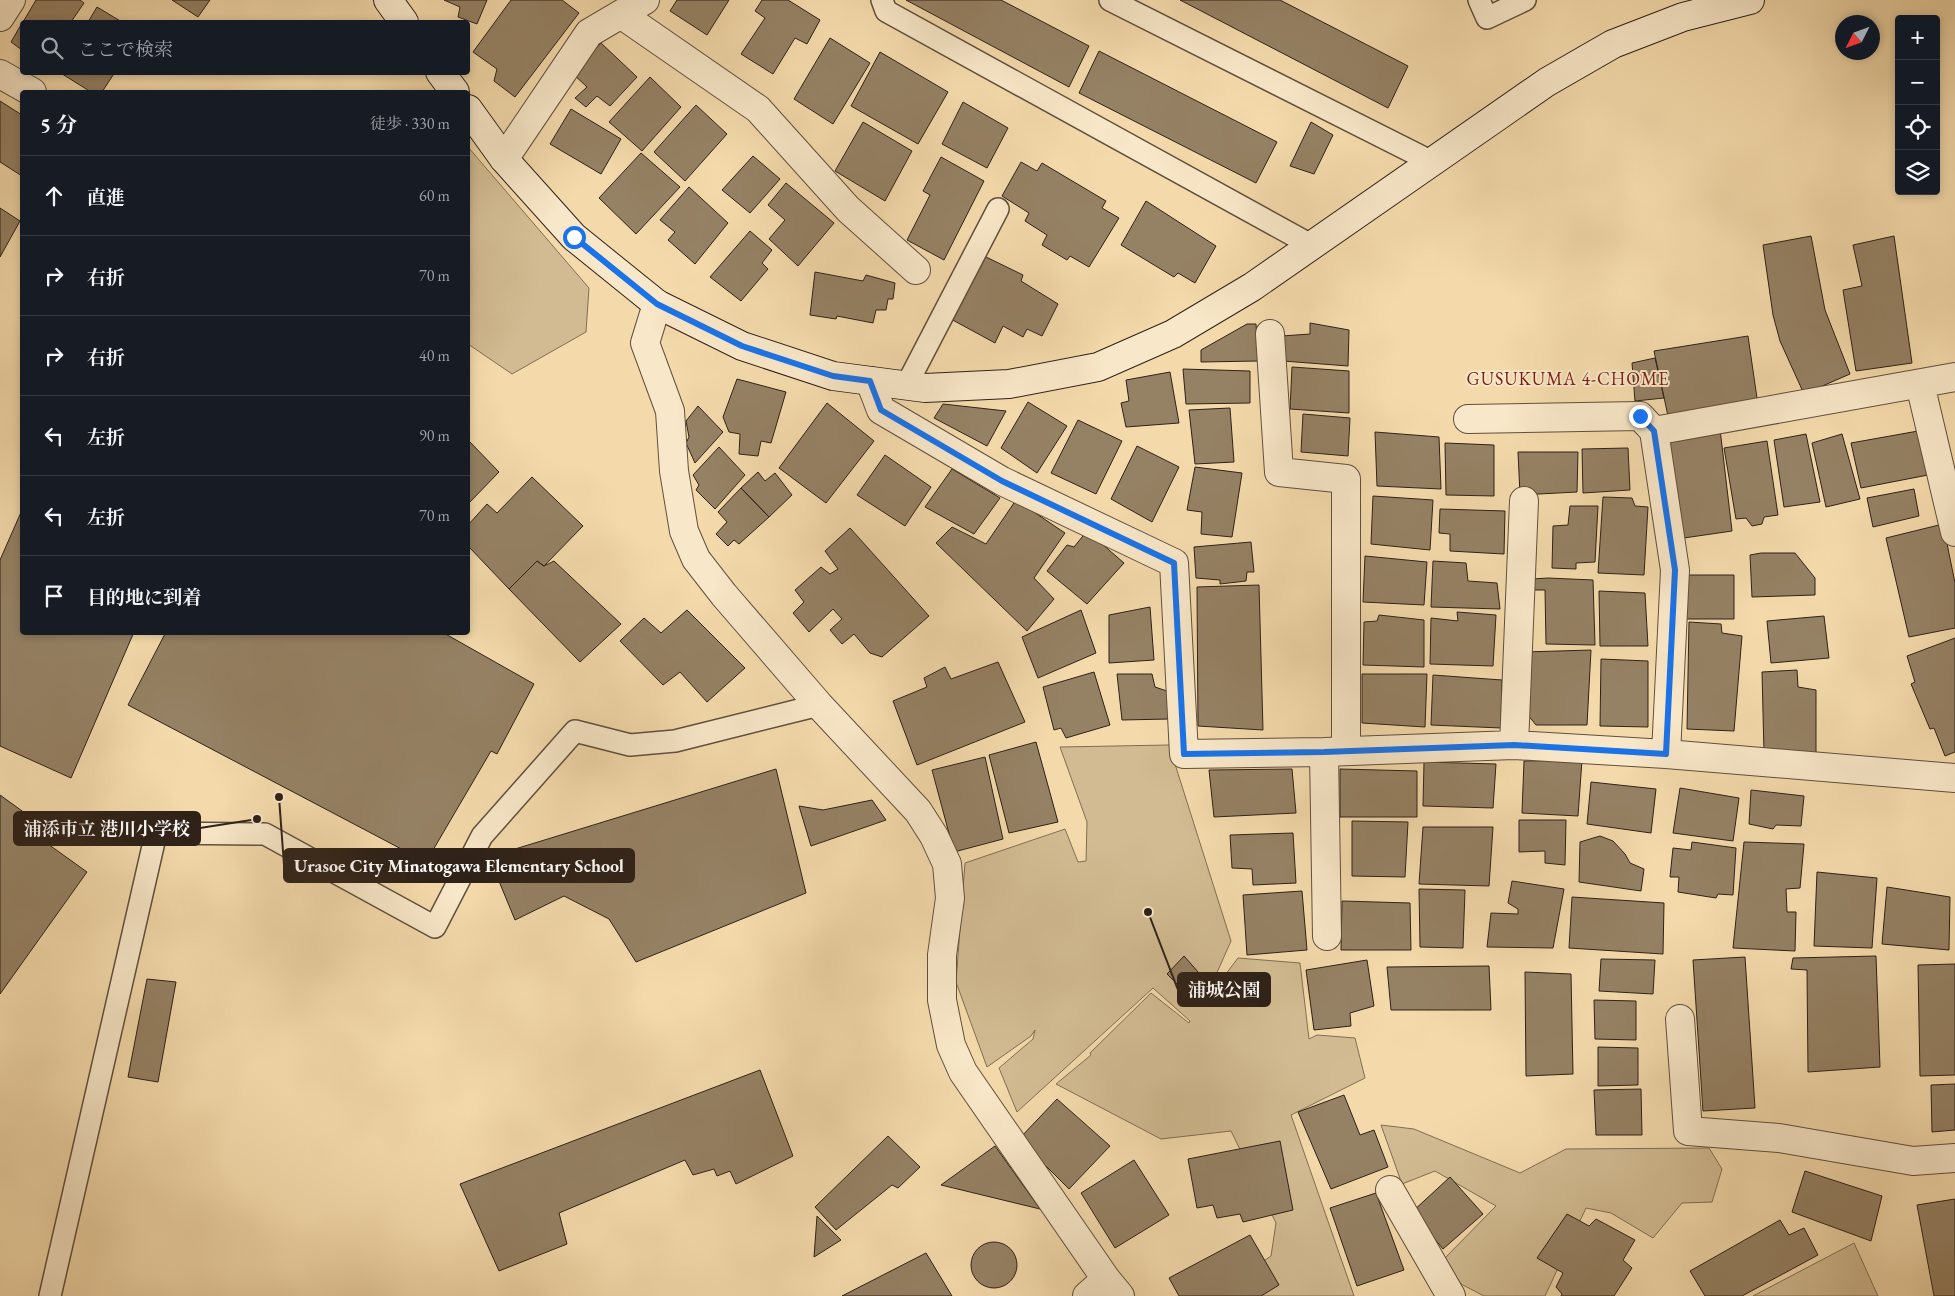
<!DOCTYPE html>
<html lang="ja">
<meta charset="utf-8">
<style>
:root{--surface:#171b24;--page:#242831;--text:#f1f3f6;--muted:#9ea1a6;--line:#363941}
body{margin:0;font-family:"EB Garamond","Noto Serif JP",serif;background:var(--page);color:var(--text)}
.controls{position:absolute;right:15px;top:15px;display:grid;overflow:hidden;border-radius:5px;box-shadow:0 2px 8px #0003}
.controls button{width:45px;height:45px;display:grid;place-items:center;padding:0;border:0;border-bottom:1px solid var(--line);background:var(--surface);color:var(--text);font:25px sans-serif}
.compass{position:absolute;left:1835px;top:15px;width:45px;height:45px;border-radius:50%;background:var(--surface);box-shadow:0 2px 8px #0003;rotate:228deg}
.stop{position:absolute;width:15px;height:15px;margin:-11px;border:4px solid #1a73e8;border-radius:50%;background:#fff}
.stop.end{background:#1a73e8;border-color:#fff;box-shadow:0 1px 5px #0008}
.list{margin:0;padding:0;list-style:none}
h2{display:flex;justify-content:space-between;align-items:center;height:65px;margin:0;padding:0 20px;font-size:21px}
h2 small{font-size:16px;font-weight:400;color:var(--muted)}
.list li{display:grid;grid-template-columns:32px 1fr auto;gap:15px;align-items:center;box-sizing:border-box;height:80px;padding:0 20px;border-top:1px solid var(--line)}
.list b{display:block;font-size:19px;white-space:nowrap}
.list em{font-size:16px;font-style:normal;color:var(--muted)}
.icon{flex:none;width:28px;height:28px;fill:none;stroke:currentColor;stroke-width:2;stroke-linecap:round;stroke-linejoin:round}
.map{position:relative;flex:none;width:1955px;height:1296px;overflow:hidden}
.search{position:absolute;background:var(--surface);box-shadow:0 2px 8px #0003;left:20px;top:20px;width:450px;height:55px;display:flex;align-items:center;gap:12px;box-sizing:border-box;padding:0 18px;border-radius:5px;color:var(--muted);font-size:19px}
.panel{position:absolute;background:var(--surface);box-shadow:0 2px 8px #0003;left:20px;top:90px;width:450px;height:545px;border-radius:5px}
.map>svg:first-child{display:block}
.green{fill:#d2bb92;stroke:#806e55}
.building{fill:#958164;stroke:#2e2118}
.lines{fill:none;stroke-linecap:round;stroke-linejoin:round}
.lane-casing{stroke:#604f3d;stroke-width:24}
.street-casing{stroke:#604f3d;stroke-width:30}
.secondary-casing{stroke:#2e2118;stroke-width:30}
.lane{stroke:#f8e7c8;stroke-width:21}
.street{stroke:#f8e7c8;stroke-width:28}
.secondary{stroke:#f8e7c8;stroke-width:28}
.route{stroke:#1a73e8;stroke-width:6}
.labels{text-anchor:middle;stroke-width:4;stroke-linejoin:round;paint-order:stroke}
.neighbourhood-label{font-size:18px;letter-spacing:1px;fill:#7a1f14;stroke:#f8e7c8}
.leader{fill:none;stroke:#2e2118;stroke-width:2}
.callout-dot{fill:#2e2118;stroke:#f8e7c8;stroke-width:2}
.callout{fill:#2e2118;stroke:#2e2118;stroke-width:2}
.callout-label{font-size:18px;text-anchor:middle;font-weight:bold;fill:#fff}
</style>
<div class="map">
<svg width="1955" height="1296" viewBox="0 0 1955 1296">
<rect width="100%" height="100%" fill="#f4daab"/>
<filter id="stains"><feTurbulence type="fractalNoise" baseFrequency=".004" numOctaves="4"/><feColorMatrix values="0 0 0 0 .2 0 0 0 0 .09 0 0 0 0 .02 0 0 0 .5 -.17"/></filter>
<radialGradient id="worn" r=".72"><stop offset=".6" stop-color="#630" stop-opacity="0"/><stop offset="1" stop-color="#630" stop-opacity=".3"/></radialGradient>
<path class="green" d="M468,147l121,141 -3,44 -74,42 -44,-30z
M1169,745l62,196 -28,63 35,-46 62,5 9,76 8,-4 38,3 10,40 -74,37 63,181h-141l58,-40 5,-33 -45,-92 -70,8 -105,-55 35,-29 -1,-2 61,-60 38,30 1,-2 -37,-33 -136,124 -18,-44 34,-29 2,-9 -4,6 -44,31 -31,-85 9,-119 100,-34 13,33 8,-1 1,-39 -27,-75z
M1381,1125l33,4 106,44 46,-24 143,-1 13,21 -10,33 -30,1 -29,35 -42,-25 -25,-5 -41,88h-61l-23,-12 -18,-24 53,-54 -61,-35 -33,13z
M1854,1243l24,53h-125z"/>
<path class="building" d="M36,0h44l4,3 -13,19h-48z
M172,0h38l-12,17z
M444,0h43l-10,24 -19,-7 2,-10z
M511,0h51l17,13 -64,84 -21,-16 3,-12 -24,-17z
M677,0h52l-22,35 -37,-24z
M762,0h26l32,20 -13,24 -12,-6 -22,36 -32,-20 24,-36 -10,-7z
M906,0h95l88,46 -20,41z
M1180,0h100l128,66 -20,42z
M97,7l25,15h-34z
M22,23v27l-11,-8z
M830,38l40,25 -37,61 -39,-25z
M601,43l36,34 -27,29 -13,-10 -11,11 -11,-9 12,-11 -15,-14z
M1099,51l178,91 -21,41 -177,-90z
M880,52l68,40 -30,52 -67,-38z
M59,72h56l-13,20h-11z
M650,77l31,30 -39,44 -33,-29z
M0,101l22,14v61l-22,-14z
M963,102l45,26 -21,40 -45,-24z
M696,105l31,29 -42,47 -31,-29z
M571,109l50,30 -20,35 -51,-30z
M863,122l49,29 -27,50 -50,-30z
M1311,122l22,13 -19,39 -24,-8z
M641,153l39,34 -44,47 -37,-36z
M753,156l27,23 -30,34 -28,-23z
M941,157l43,24 -40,79 -37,-20 23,-45 -7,-4z
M1021,162l16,9 5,-8 64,38 -4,7 17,10 -30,49 -19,-11 -3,4 -25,-15 5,-10 -22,-14 4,-8 -27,-17z
M786,183l48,40 -36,43 -29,-27 16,-19 -17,-15z
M689,187l39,36 -33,41 -27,-24 7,-8 -15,-12z
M1146,201l70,45 -21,37 -17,-10 -4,4 -53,-32z
M0,208l20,13 -20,36z
M750,231l22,19 -10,13 6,6 -27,32 -31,-24z
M1811,236l14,74 25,64 -46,20 -24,-53 -7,-26 -10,-70z
M1894,236l18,127 -56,8 -13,-81 19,-4 -9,-41z
M982,255l41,20 -2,6 37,23 -16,32 -15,-7 -4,8 -20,-11 -8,17 -46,-25z
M815,272l48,9 3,-6 29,8 -2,16h-5l-2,11h-10l-3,13 -36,-7 -1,3 -26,-4z
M1310,323l39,7 -1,36 -65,-5 -1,-25 28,-2z
M1247,324h9l3,37 -58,1v-12z
M1748,336l10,69 -90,11 -14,-65z
M1655,358l9,40 -29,3 -3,-38z
M1292,367l57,4v42l-59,-4z
M1183,369l67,2v32l-64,1z
M1170,372l9,51 -53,4 -5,-24 8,-2 -3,-21z
M737,379l49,13 -15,51 -10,-2 -3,15 -19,-2 1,-20 -11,-2 -6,-15z
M1028,402l39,24 -30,47 -36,-25z
M827,403l47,38 -48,62 -47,-35z
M943,404l63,7 -19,35 -53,-28z
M698,406l25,26 -28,31 -9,-20 3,-6 -3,-16z
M1230,408l4,54 -39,2 -6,-54z
M1303,414l47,4 -2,38 -47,-4z
M1078,420l44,21 -26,53 -45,-21z
M1720,429l12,102 -55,8 -12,-101z
M1918,431l10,44 -67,13 -10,-45z
M1375,432l64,5 2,52 -64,-3z
M1806,434l14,68 -36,5 -10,-67z
M1842,434l18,65 -34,8 -14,-64z
M468,440l31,32 -31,32z
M1767,441l11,74 -14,2 -2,7 -10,2 -6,-8 -10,1 -12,-71z
M1445,443l49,2v51l-48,-1z
M1137,446l42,21 -27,55 -41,-23z
M719,447l26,28 -30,34 -19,-19 3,-5 -6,-10z
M1628,448l2,42 -47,3 -1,-44z
M1518,452h60l-1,40 -57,3z
M885,455l46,32 -26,39 -48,-31z
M1195,467l47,6 -10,64 -31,-3 1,-22 -15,-2z
M952,469l48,29 -26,36 -49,-27z
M758,472l7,9 10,-8 17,22 -23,22 -28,-29z
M532,477l51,49 -39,40 -7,-5 -28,28 -41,-43v-21l19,-21 10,9z
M741,488l28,29 -30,27 -5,-4 -6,6 -12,-12 11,-12 -9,-10z
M1914,489l5,27 -46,11 -6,-29z
M1373,496l60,4 -3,50 -59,-6z
M1603,497l29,1 3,8 13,1 -4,68 -46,-2z
M1016,500l49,33 -31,45 20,21 -27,32 -91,-88 16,-16 34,17z
M1570,506h28l-3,56 -19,1v6l-24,-1 1,-42 15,-1z
M1440,509l65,2 -1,43 -54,-3v-17l-11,-1z
M22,510v122h112l-63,146 -71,-32v-186z
M1943,524l12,59v45l-46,9 -23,-99z
M850,528l79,88 -47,41 -12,-4 -16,-19 -12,10 -12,-14 12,-11 -9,-10 -24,23 -16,-19 11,-11 -9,-12 26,-23 9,7 8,-5 -13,-18z
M1087,531l37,32 -37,41 -40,-33 20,-26 7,2z
M1251,542l3,30h-7l-1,9 -26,3v-4l-24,-2 -2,-31z
M1761,553h34l20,25v17l-63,2 -2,-42z
M1365,556l62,6 -3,43 -61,-3z
M537,561l7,5 10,-5 67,63 -41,38 -71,-73z
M1433,561l33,2 2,18 29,2 3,26 -69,-2z
M1683,575h51v44h-52z
M1548,578l45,2 2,65 -49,-1 -1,-54h-13v-11z
M1259,585l4,145 -65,-4 -1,-139z
M1599,591l46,2 3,53h-48z
M1150,607l4,53 -45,3v-48z
M687,610l58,58 -38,34 -27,-30 -17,13 -43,-44 24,-23 17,15z
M1081,610l15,43 -58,25 -16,-41z
M1457,612l39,3 -3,51 -63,-2 1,-46 27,3z
M1379,615l45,5v47l-61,-2 1,-43 13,-1z
M1824,616l5,42 -58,5 -4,-42z
M1689,622l32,2 1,9 20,3 -8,95 -47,-2z
M166,632h276l92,52 -37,70 -6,-3 -65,111 -298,-157z
M1955,638v114l-10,4 -11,-28 -4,1 -19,-45 4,-2 -8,-26z
M1591,650l-4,75h-51l-12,-15v-58z
M1601,659l47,2v66l-48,-1z
M998,662l27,60 -108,43 -24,-64 34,-14 -3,-9 21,-11 6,12z
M1797,670l1,17 18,3v63l-52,-1 -2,-80z
M1094,672l16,53 -44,13 -5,-10 -7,2 -11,-43z
M1117,674h35l3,13 12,4 2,28 -47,1z
M1362,674h65l-2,53 -63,-4z
M1433,675l69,5 -1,48 -70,-3z
M1036,742l22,80 -49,11 -20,-78z
M985,757l18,82 -49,13 -22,-82z
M1582,760l-4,56 -56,-3 2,-52z
M1424,762l72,2 -3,44 -70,-2z
M776,769l30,124 -170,69 -27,-43 -45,-23 -49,24 -26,-63z
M1292,769l4,44 -82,4 -5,-47z
M1340,769l77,2v46h-77z
M1591,782l65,7 -5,44 -64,-9z
M1680,788l59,10 -6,43 -60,-8z
M1751,790l53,6 -3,30 -25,-1 -3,4 -24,-5z
M0,795l40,29 -6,10 53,38 -87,122z
M872,800l14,20 -75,26 -12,-40 24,4z
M1519,820h47l-1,45 -20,-2v-12l-26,1z
M1352,821l56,1 -3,55 -53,-1z
M1423,827h70l-4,59 -70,-2z
M1293,833l3,50 -43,2 -1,-16 -20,-1 -2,-33z
M1600,836l13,5 12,13 5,9 14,6 -3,22 -62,-9 1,-40z
M1692,842l44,6 -3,47 -15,-1 -2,4 -38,-6 1,-15h-9l3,-29 18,2z
M1744,842l60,2 -4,44 -14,1 1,23h9l-1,39 -62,-3z
M1817,872l60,6 -5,70 -58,-2z
M1512,881l52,8 -11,59 -66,-1 4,-34 27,1v-5l-10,-6z
M1887,887l63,10 -1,53 -67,-6z
M1419,889l46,1 -2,58 -43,-1z
M1302,891l5,59 -60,5 -4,-60z
M1572,897l92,6 -1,51 -94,-6z
M1342,901l68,2 1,47h-70z
M1184,956l15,17 -16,17 -16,-16z
M1876,956l4,111 -72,5 -1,-102 -16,-1 2,-11z
M1745,957l10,151 -52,3 -10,-151z
M1601,959l54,1 -2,34 -54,-3z
M1367,960l7,46 -24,7 1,13 -37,4 -8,-60z
M1955,964v111l-35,1 -2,-111z
M1489,966l2,44h-100l-4,-43z
M1525,972l46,2 2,100 -47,2z
M147,979l29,3 -18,100 -30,-5z
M1594,1000l42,1v39l-41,-1z
M1598,1047l40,1v37l-40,1z
M760,1070l33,86 -57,28 -6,-13 -13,5 -3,-7 -21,6 -8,-15 -126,53 8,31 -68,27 -39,-87z
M1955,1084v46l-23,2 -1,-47z
M1641,1089l1,46h-46l-2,-45z
M1344,1095l16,40 14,-5 14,37 -57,22 -33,-77z
M1057,1099l53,47 -41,43 -50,-50z
M888,1136l32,31 -22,21 -6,-3 -56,45 -21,-23z
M1280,1141l13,69 -50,12 -3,-8 -23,4 -4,-13 -16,3 -9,-49z
M995,1146l45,63 -99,-24z
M1134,1160l35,55 -54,33 -34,-55z
M1805,1171l77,25 -11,45 -79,-29z
M1450,1177l33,37 -40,35 -31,-37z
M1376,1193l28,77 -47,16 -27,-78z
M1955,1199v97h-21l-17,-91z
M1567,1214l22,12 7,-7 39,21 -12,20 9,8 -18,28h-53l1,-2 -6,-7 7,-14 -26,-15z
M817,1216l24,24 -27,17z
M1780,1220l9,15 15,-7 14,27 -76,41h-37l-15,-25z
M1250,1235l29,50 -18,11h-82l-10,-18z
M971 1265a23 23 0 1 1 46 0a23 23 0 1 1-46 0Z
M926,1253l26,43h-110z"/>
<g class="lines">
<defs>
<path id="lane" d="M882,0l4,11 425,234
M1110,0l322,162
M1479,0l8,18 38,-18
M906,386l92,-177
M50,1296l106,-463 109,1 170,93 47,-91 93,-105 55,14 45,-4 144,-36"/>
<path id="street" d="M622,15l136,94 90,100 68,61
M0,17l11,-17
M0,74l32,18
M504,159l85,-126 56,-33
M657,304l-12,39 25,68 4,60 10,60 12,28 28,36 95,110 99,106 16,25 13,28 3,34 -8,57v45l9,45 12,27 143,207 14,17
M1270,334l9,138 67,7v272
M870,381l11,29 121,71 172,82 10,191 140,-2 190,-7 152,9 289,24
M1920,384l35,148
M1468,419l172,-3 14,15 21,139 -9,184
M1654,431l301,-54
M1514,745l10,-244
M1324,752l3,184
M1680,1019l8,112 91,7 134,23 42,-3
M1390,1190l61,106
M1087,1296l19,-17"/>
<path id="secondary" d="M388,0l16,22
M440,72l15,20
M468,109l36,50 70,78 83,67 85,42 91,30 92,12 84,-4 89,-17 75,-33 79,-47 295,-205 66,-38 70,-27 67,-17"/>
</defs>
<use href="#lane" class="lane-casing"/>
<use href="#street" class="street-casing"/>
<use href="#secondary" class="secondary-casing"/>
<use href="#lane" class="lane"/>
<use href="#street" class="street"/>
<use href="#secondary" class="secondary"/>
</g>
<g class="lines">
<path class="route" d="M574,237l83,67 85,42 91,30 37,5 11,29 121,71 172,82 10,191 140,-2 190,-7 152,9 9,-184 -21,-139 -14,-15"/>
</g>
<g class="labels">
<g class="neighbourhood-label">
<text x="1568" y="385">GUSUKUMA 4-CHOME</text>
</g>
</g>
<path class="leader" d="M257 819L200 828M279 797L284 865M1148 912L1178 990"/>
<g class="callout-dot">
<circle cx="257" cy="819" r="5"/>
<circle cx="279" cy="797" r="5"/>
<circle cx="1148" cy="912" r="5"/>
</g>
<g class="callout">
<rect x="14" y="812" width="186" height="33" rx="5"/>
<rect x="284" y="849" width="350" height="33" rx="5"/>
<rect x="1178" y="973" width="92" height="33" rx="5"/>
</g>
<g class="callout-label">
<text x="107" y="835">浦添市立 港川小学校</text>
<text x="459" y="872">Urasoe City Minatogawa Elementary School</text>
<text x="1224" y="996">浦城公園</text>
</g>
<rect width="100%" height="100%" filter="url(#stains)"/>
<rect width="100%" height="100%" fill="url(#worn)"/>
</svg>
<div class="controls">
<button>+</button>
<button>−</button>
<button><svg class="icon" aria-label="locate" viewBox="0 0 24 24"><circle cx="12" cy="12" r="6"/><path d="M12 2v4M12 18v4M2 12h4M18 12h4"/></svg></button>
<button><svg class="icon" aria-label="layers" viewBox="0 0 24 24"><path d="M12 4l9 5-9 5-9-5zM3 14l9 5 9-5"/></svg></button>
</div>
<svg class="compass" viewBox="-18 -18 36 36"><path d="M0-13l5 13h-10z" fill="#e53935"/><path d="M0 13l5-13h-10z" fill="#9ea1a6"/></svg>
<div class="stop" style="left:574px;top:237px"></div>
<div class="stop end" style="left:1640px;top:416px"></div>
<div class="search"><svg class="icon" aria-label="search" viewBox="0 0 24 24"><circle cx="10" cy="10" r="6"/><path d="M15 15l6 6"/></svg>ここで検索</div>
<section class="panel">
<h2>5 分<small>徒歩 · 330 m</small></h2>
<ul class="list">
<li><svg class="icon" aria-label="ahead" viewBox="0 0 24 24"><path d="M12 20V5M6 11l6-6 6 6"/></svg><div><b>直進</b></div><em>60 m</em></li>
<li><svg class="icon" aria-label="right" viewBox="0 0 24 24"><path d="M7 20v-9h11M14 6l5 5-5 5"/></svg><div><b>右折</b></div><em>70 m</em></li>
<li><svg class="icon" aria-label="right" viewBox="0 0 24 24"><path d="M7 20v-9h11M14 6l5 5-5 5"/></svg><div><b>右折</b></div><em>40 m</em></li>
<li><svg class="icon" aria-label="left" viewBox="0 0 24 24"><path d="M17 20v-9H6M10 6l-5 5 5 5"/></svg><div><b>左折</b></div><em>90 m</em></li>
<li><svg class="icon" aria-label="left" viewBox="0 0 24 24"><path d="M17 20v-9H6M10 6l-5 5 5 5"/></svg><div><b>左折</b></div><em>70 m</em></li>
<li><svg class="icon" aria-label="arrive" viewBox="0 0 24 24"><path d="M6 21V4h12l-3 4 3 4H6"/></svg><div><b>目的地に到着</b></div></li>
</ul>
</section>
</div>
